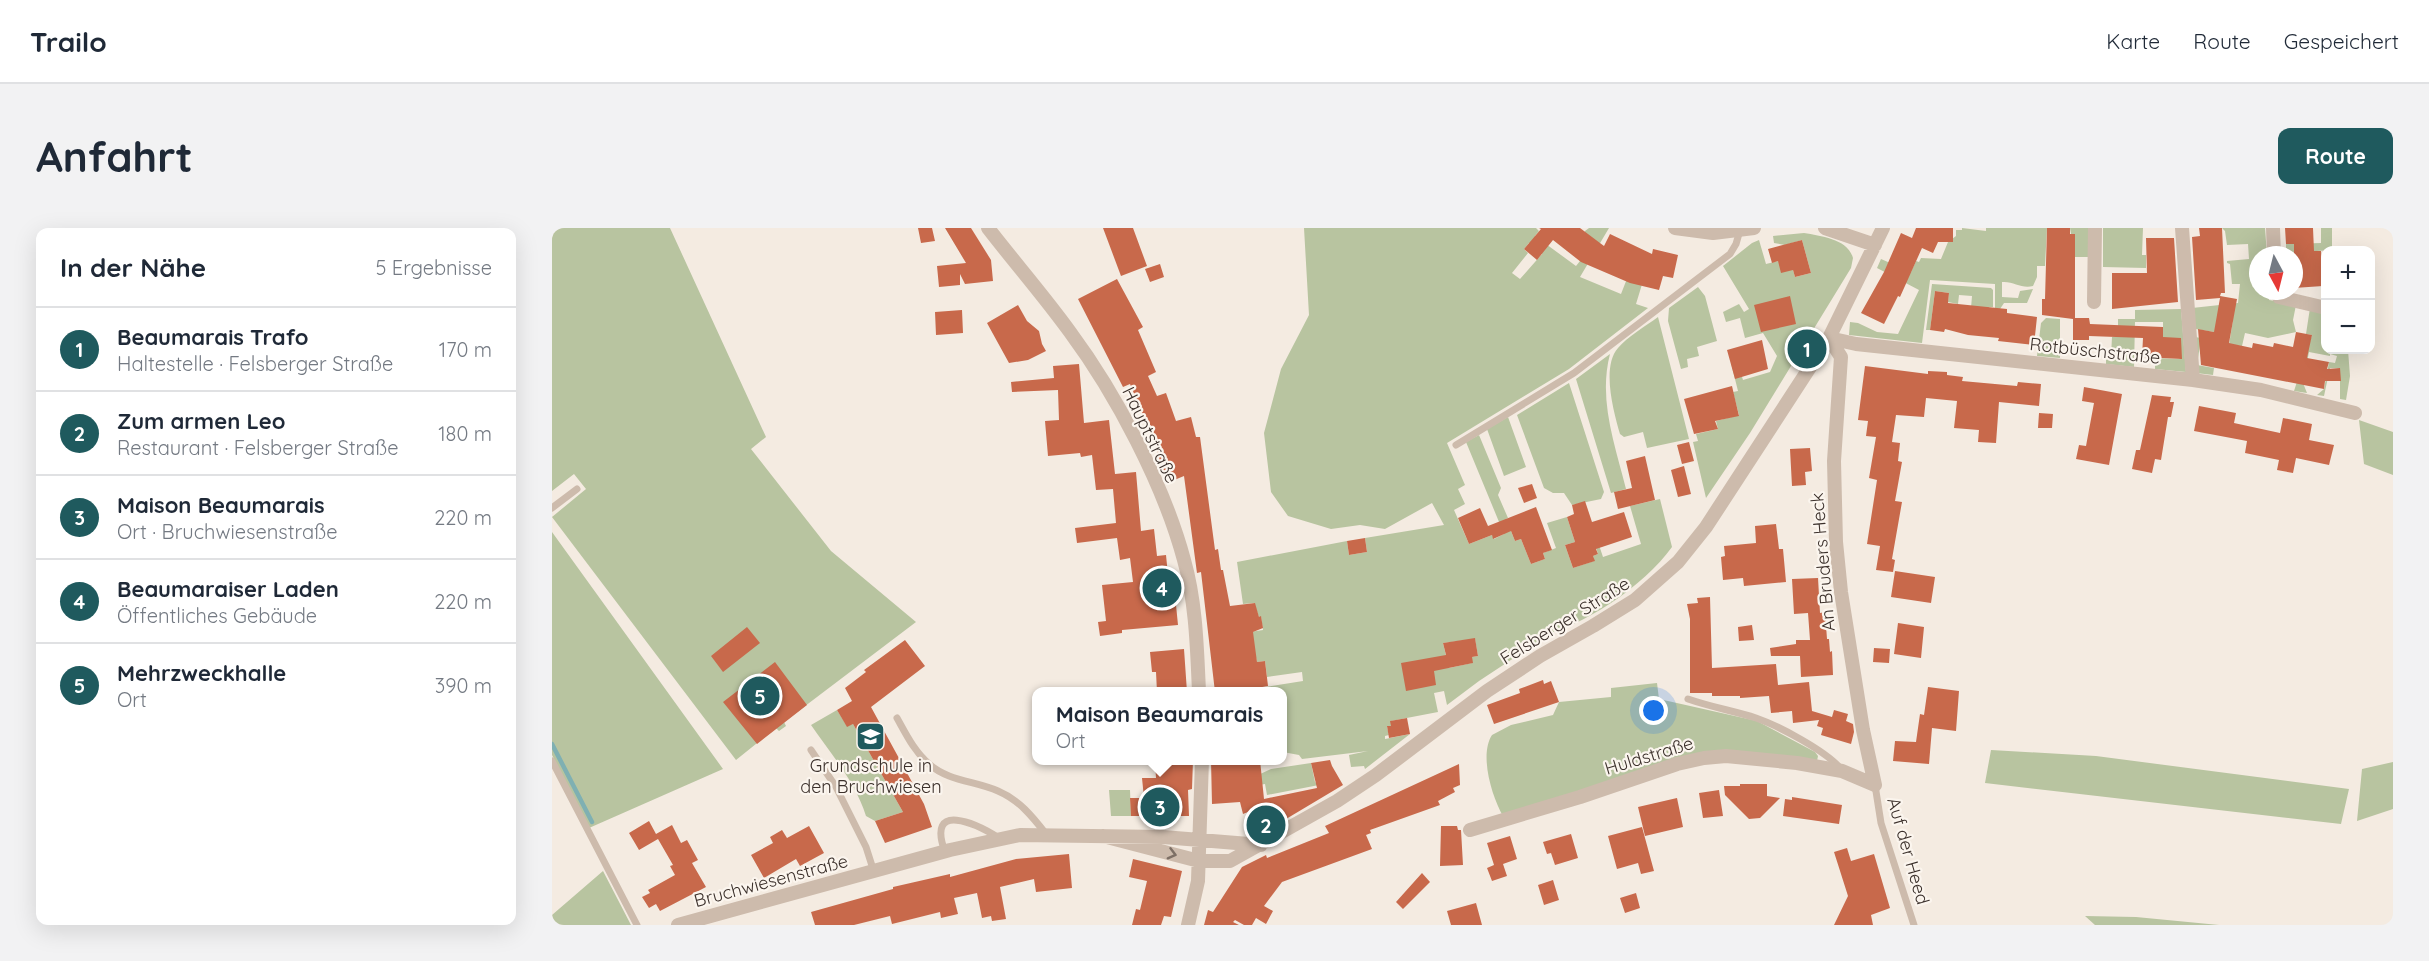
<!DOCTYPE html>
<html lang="de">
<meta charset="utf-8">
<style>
:root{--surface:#fff;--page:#f2f2f3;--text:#1f2937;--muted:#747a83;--line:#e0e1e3;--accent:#1f5a5e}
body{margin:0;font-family:Quicksand,sans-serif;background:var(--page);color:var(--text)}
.controls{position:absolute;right:18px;top:18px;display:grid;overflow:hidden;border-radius:12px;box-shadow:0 6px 24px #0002}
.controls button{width:54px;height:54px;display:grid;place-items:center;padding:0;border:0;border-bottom:2px solid var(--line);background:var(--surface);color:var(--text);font:30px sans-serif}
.compass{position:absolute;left:1697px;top:18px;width:54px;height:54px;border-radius:50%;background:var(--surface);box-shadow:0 6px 24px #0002;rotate:173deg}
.you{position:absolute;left:1102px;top:483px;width:21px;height:21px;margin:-15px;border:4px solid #fff;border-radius:50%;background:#1a73e8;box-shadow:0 0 0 9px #1a73e833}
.badge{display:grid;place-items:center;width:39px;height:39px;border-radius:50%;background:var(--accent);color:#fff;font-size:20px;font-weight:700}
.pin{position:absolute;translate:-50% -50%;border:3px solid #fff;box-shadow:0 2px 6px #0006}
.popup{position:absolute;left:480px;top:459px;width:255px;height:78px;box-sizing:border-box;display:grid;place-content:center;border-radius:12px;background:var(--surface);filter:drop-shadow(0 2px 4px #0005);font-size:20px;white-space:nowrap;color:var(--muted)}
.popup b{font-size:22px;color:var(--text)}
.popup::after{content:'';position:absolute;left:50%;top:100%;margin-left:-12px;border:12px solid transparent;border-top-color:var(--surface)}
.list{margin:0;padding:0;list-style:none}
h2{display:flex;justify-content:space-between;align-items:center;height:78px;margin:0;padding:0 24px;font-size:26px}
h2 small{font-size:20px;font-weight:400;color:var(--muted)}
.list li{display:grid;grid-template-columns:39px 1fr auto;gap:18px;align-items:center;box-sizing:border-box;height:84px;padding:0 24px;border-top:2px solid var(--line)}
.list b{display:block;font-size:22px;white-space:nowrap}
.list p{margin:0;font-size:20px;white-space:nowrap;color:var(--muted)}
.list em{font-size:20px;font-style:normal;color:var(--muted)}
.map{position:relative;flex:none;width:1841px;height:697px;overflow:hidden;border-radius:12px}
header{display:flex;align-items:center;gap:36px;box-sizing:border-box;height:84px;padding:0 30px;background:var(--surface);border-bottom:2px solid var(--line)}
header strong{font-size:28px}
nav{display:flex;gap:33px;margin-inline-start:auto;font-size:21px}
.intro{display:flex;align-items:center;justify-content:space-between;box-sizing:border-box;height:144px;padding:0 36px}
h1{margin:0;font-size:42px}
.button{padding:15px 27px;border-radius:12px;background:var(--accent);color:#fff;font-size:21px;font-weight:700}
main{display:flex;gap:36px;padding:0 36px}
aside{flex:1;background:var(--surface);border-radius:12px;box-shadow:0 6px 24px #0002}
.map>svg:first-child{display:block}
.green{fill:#b8c4a0;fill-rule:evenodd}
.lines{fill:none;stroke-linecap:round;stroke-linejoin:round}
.stream{stroke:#7fb0b2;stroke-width:4.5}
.building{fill:#c8694b}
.lane{stroke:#cdbbac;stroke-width:7}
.street{stroke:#cdbbac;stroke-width:14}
.oneway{stroke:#7d6f65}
.labels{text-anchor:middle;stroke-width:4.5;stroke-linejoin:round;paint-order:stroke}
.street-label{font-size:18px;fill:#3b302b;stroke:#fbf5ee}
.poi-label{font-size:18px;fill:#3b302b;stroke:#fbf5ee}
</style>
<header>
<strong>Trailo</strong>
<nav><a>Karte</a><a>Route</a><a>Gespeichert</a></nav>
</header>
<div class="intro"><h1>Anfahrt</h1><a class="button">Route</a></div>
<main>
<aside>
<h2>In der Nähe<small>5 Ergebnisse</small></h2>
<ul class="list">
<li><span class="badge">1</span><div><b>Beaumarais Trafo</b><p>Haltestelle · Felsberger Straße</p></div><em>170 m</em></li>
<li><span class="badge">2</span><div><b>Zum armen Leo</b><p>Restaurant · Felsberger Straße</p></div><em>180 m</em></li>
<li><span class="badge">3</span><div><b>Maison Beaumarais</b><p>Ort · Bruchwiesenstraße</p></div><em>220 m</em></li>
<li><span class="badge">4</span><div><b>Beaumaraiser Laden</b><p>Öffentliches Gebäude</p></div><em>220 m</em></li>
<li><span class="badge">5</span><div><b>Mehrzweckhalle</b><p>Ort</p></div><em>390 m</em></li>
</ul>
</aside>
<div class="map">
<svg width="1841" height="697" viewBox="0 0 1841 697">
<rect width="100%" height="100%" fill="#f4ebe1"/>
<path class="green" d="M0,0h118l96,209 -15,12 80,102 85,71 -132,100 2,4 -7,5 -3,-3 -40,32 -184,-243 34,-28 -12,-15 -22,17z
M752,0h232l3,3 -4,5 41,30 4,-5 5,-30 4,-3h20l-29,49 41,17 9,-23 13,10 -7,23 12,4 -79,61 -122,74 18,42 -7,4 7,15 -11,6 15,34 23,-9 2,4 10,-5 -38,-92 13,-7 22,53 -3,7 10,23 -2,1 9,22 6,-2 10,25 14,-5 -2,-6 13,-5 -9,-25 20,-6 8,25 -10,3 8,23 21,-7 -1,-5 5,-2 -8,-26 3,-1 10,30 38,-13 -11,-38 30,-7 12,48c-28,39 -90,81 -137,90l3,5 -59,39 -32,24 -3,-14 -10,2 4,19 -47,9v5l-4,1 2,8 -4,1v3l25,-5 -45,35 -1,-3 -13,1 -2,-12 19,-4 -66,8 -3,-4 -16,-3v-60h-49l69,-11 -1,-9 -35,5 -2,-16 -8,1 -7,-30 13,-2 -2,-13h-2l-5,-14 -11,1 -6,-42 110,-21 2,14 18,-3 -2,-14 79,-13 -12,-22 -47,26 -25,-4 -29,4 -43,-13 -17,-24 -7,-59 17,-64 28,-54zM977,15l13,11 -22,25 -8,-6 16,-20 -4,-4zM923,411l3,17 -6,1v6l-23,5 -6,-25z
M1410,0l24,3v-3h61l-2,38h-8v11l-4,9c-12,3 -19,-5 -31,-4v15l16,1 2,-7 13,-2 -6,14h-23l-4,6h-5v-25l-65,-4 -8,63 -73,-8 1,-13 8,1 19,9 21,2 21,-44 -42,-22 4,-9 30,13 5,-11 3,1 2,-4 20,1 7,-17 8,-6v-6h6z
M1518,0h19v29h-14z
M1551,0h40l-1,27h4v13l-43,-1z
M1670,0h43l2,27h-9v36h10l1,9 27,5 -3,15 3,12 -28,6 -23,-5 -3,13 -13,-1 4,-25 -19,12 -18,-3 -1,8 6,1 -4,27 17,3 -1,7 -17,-2 -4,-65 46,-5 2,-19h-8l-2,-20 -3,-1v-2l22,-2 -1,-15 -21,1 -2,-14z
M1769,0h11v22l-46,3v-9l35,-1z
M1252,5c17,3 44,6 49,25l-2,10 -101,165 -44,65 -13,-56 5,-1 -2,-7 22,-5 -2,-8 23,-6 -6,-23 5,-1 -7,-28 6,-2 6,19 27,-8 7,-16 -14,-23 -18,5 -5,-20 -14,4 -3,-10 16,-8 5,8 5,-3 -26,-43 29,-23 7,-3 7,24 12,-3 15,9 2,7 16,-4 -9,-33 -17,5 -11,-2 -1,-7z
M1380,56l59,4 2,2v17h-4l-1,10 -18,3 2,-24 -13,-1 -1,9 -10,-2 1,-9 -14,-2 -5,39h-4z
M1146,59l7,9 12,45 -20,6 2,9 -12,3 1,8 -7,2 -13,-48 1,-13z
M1758,80l15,4 1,38h22l2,26 -4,24 -6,-1v-31h-10l-6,28 -7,-1 7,-6 5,-27 6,1 2,-7 -7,-2v2l-21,-4 -6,31 4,10 -13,-2 18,-56 -6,-1z
M1629,81l5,63 -31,-3v-11l25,1 -17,-22v-15h-28l-1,45 -28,-3v-7l5,-1 1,-19 6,-1v-17h17v-9z
M1106,89l31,122 -42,9 -4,-16 -19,5 -4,-3c-6,-21 -19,-67 -2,-86 9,-11 28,-22 40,-31z
M1494,90l14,1v39l-23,-2 4,-33z
M1058,126c-12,46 5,90 16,135l-15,4 -35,-114z
M1017,155l35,109 -3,7 -29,6 -8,-12h-11l-9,-5 -27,-73z
M956,189l18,50 -22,9 -17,-47z
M1807,192l34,12v43l-29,-11z
M0,304l171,237 -134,59 -37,-73z
M1105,455l2,16 98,22 58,31 3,4 -1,5 -91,-11 -223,66c-11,-19 -24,-61 -11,-81l19,-10 42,-10 6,-13 52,-5v-9z
M285,482l10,16 6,-2 50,88 -28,9 -9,-5c-11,-35 -35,-62 -55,-91z
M1439,522l105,6 253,33 -8,35 -356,-41z
M1841,534v47l-36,12 5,-52z
M759,535l4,19 4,3 -52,10 -2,-11 -6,1 -1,-10 13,-6z
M557,562h21l1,26h-20z
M51,643l28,54h-79v-10z
M1533,688l51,1 83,8h-124z"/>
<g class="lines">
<path class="stream" d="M0,516l40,78"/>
</g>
<path class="building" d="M366,0h14l3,13 -14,2z
M393,0h26l20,32 2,21 -28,3 -5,-10v11l-21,2 -2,-21 29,-3z
M551,0h30l14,38 -26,10z
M987,0h41l24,18 6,-12 42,20 1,-5 25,6 -5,23 -10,-2 -4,14 -29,-7 -49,-21 -28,-22 -16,20 -13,-11 17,-20z
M1364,0h37v14h-15l-5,11 -11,-5 -22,49 -2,-1 -14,28 -23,-11 23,-41 17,-39 11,5z
M1495,0h23v6h5v84h14l1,6 73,3v10l18,1 1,21 -40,-2 1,-19 -54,-2v4h-16v-21l-31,-4v-16h3z
M1647,0h23l3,65h-4l-1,3 17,3 -8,44 23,5 1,-5 20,4 1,-4 19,4 3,-15 16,3 -5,23 22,4 -2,7 13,-1 1,13h-16l-1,8 -123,-24 -3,-36 16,3 6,-34 -24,2 -4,-63 8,-1z
M1733,0h28l1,23h7l2,35 -29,2v-44h-8z
M1594,10h28l4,64 -66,7v-36h35z
M1250,12l9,33 -16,4 -2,-7 -12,3 -3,-12 -6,2 -4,-14z
M608,36l4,13 -14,5 -5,-13z
M565,51l26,48 -5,3 18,42 -8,4 9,20 9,-3 10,28 15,-4 5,20h4l15,113 3,-1 3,21h2l7,36 25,-3 4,14 2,-1 2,12 -10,4 4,30 8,-1 3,25 -34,6h-19l-14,-120 -4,1 -13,-97 -17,7 -9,-21 2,-1 -11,-40 -3,1 -16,-38 -7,3 -45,-88z
M1383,63l14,2 -1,10 59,6v4l30,4 -3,28 -36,-4 1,-3 -31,-3 -23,-6 -1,3 -14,-2z
M1238,68l6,28 -35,8 -7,-27z
M466,77l9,16 12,10 3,13 4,7 -18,9 -19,3 -22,-40z
M410,82l1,23 -27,2 -1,-23z
M1210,112l6,29 -33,10 -8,-29z
M527,136l5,59 25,-3 6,54 21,-2 5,59 13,-2 3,27 9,-1 4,40h5l3,30 -56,5v3l-22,3 -2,-14 8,-1 -4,-36 31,-3 -3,-24 -10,2 -3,-22 -40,5 -2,-15 41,-5 -3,-34 -17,1 -4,-35 -11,2 -1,-4 -32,3 -3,-35 14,-1 -1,-30 -46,2 -1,-10 43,-4 -1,-12z
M1313,138l63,8v-3l19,1v3l16,2 -1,4 55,5 1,-4 23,2 -2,22 -40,-4 -3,41 -18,-1 1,-12 -25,-2 3,-27 -31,-3 -2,19 -28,-2 -4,27 8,1 -2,18 4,1 -7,39 7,1 -10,57 3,1 -2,12 -17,-2 4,-24 -13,-2 10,-64 -8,-2 7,-41 -10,-1 2,-15 -10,-1z
M1180,158l7,30 -24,5 3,8 -24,5 -10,-35z
M1532,159l38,7 -13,71 -33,-6 3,-14 7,1 8,-43 -12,-2z
M1600,167l19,2 -1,5h4l-3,15h-3l-7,43 -6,-1 -3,14 -20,-4 4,-19h4z
M1647,178l37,7 -2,10 46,10 3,-15 29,6 -3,16 25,5 -5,20 -33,-7 -3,15 -16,-3 2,-10 -34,-7 2,-12 -53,-10z
M1487,185l14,1 -1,14h-14z
M1137,214l5,19 -12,3 -5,-19z
M1258,220l2,23 -7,1 1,13 -14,1 -2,-37z
M1093,228l10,44 -37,9 -4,-17 18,-4 -6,-27z
M1132,238l7,28 -13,3 -7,-27z
M980,256l5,14 -13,5 -6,-15z
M1033,273l7,21 32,-10 8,25 -36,12 2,5 -5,2 2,5 -22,7 -8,-23 10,-3 -8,-25 7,-3 -2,-9z
M984,279l16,43 -9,3 2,6 -14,5 -10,-25 -6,2 -4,-10 -18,8 -1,-4 -23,9 -11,-26 22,-10 8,18z
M1224,296l3,25h4l3,33 -42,4 -1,-8 -20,2 -2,-23 4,-1 -1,-10 32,-3 -1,-17z
M813,310l2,14 -18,3 -2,-14z
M1343,343l40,6 -4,26 -40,-6z
M1266,350l2,35 5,-1 2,27h2l1,13 2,-1 1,24 -32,2 -1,-21h-29l-1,-8 26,-4v-4h14l-2,-27 -14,1 -2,-35z
M1158,369l2,71 64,-4 2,21 31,-3 3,29 20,6 2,-7 14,4 -2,7 7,3 1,8 -3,12 -30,-9 2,-7 -6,-2 2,-6 -26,3 -1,-12 -21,2 -2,-17 -29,2v-2h-28v-3h-22v-74l-3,-15 11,-1 -1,-5z
M1346,395l26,4 -3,31 -27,-4z
M1200,397l2,15 -15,1 -1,-14z
M195,399l13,16 -37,29 -12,-16z
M923,410l3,18 -6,1 1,6 -39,8 2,14 -30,6 -5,-28 45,-8 -3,-12z
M353,412l20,26 -54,41 53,97 8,23 -47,16 -10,-22 28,-9 -50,-88 -6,3 -10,-17 15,-9 -7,-13 21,-16 -2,-2z
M1322,420l16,1 -1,14 -16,-1z
M632,421l3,43h-30l-1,-20h-4l-2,-20z
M223,434l32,43 -50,39 -34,-42z
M991,452l1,4 7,-3 8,21 -65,22 -7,-19 33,-12 -1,-4z
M1376,459l31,4 -3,40 -24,-3 -3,36 -36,-3 2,-20 21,1 4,-28 4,1z
M855,490l3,16 -21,4 -2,-12h4l-1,-5z
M605,532h36l-1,29 -4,1 1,26h-58l-1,-18h14l-2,-20h14l-1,-16z
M659,532h49l4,39 53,-11 -6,-25 19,-3 2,6 11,19 -62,37 -17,8 -1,-4 -7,3 -8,-17 -5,2 -3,-12 -28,2z
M907,536l1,21 -7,3 2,4 -17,9 2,4 -70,25 1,3 -5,2 6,14 -90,33 -18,24 9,5 -7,13 -10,-6 -4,7h-8l-9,-5 -2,2 6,3h-35l4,-15 5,2 29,-45 24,-12 1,3 62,-25 -4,-7z
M1188,556h27v12l13,2 -20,20 -11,1 -24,-24 -1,-9h16z
M1167,562l4,26 -20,2 -4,-25z
M1240,569l50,8 -3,19 -56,-8 2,-17 7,1z
M1125,570l6,29 -38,9 -7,-29z
M97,593l7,13 16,-9 9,18 6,-3 11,20 -6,3 14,24 -46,24 -4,-7 -7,4 -7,-11 8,-4 -2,-3 27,-15 -5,-9 3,-1 -15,-26 -19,11 -10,-17z
M257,598l15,27 -24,13 -4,-7 -32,19 -13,-23 22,-12 -3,-6 12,-7 5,8z
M889,598h16l1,4h3l2,35 -23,1z
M1090,599l12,44 -13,3 -3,-11 -21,6 -9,-33z
M1019,606l7,24 -23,7 -4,-12 -4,1 -4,-12z
M958,608l7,23 -14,5 4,12 -15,5 -5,-13 7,-3 -7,-22z
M1295,620l4,13 23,-7 16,54 -19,7 2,10h-39l14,-29 -14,-44z
M517,626l3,34 -36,4 -2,-13 -34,8 6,32 -14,2 -1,-5 -9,2 -5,-25 -23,5 4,16 -17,4 -1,-6 -48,12 -2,-8 -36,9h-39l-4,-13 82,-23v-2l57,-13v3l66,-18z
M581,631l49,12 -11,46 -7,-1 -3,9h-29l4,-16 4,1 7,-29 -18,-4z
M870,645l8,9 -27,27 -7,-7z
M1001,652l6,20 -15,5 -6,-20z
M1084,665l4,15 -15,5 -5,-15z
M924,675l6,22h-31l-4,-14z"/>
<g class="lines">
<path class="lane" d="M904,217l118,-72 156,-119 6,-10 4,-14
M0,280l25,-19
M1136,471c23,8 46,12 68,19 23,8 70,33 85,51
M345,490c9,16 17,33 32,46 19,17 46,17 69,27 21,9 34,25 48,43
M259,522l25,37 30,60 8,25
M0,533l85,164
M1323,557l6,38 33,102
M393,624c-19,-52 32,-28 54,-14"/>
<path class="street" d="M436,0c27,35 56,68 82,104 46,62 94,153 114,228 12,42 13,88 15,132
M1123,0l38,5 41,-5
M1273,0l50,17
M1630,0l11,152
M1721,0l1,27
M1723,63l4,6 47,11
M1542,74l1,-74
M1277,110l27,6 337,36 68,10 94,23
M1277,110l12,19 -7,104 2,81 5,50 22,138 12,55
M918,602l110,-33 97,-33 27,-6 22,-2 71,7 45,8 33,14
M551,608l96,25h31l107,-60 39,-26 111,-84 53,-35 53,-30 42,-26 43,-38 28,-35 123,-189 54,-110
M126,697l272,-75 70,-15 143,2 98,8
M636,697l10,-44 4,-121"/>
</g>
<defs><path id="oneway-chevron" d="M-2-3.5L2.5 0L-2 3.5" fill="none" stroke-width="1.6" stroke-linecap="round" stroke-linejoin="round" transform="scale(1.5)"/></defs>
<use class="oneway" href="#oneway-chevron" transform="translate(620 626) rotate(15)"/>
<defs>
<symbol id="school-square" viewBox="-11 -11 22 22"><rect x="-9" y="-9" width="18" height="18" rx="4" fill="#1f5a5e" stroke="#fbf5ee"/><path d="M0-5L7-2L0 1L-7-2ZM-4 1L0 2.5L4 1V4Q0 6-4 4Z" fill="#fff"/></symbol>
</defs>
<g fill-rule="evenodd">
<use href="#school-square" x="302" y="492" width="33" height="33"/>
</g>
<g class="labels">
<g class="street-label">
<text transform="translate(1543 123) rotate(6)" y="6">Rotbüschstraße</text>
<text transform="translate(598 207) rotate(64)" y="6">Hauptstraße</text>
<text transform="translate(1271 334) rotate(-95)" y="6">An Bruders Heck</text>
<text transform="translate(1013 393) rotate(-32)" y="6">Felsberger Straße</text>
<text transform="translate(1097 528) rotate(-17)" y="6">Huldstraße</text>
<text transform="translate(1356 623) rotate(74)" y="6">Auf der Heed</text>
<text transform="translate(219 653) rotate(-15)" y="6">Bruchwiesenstraße</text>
</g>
<g class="poi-label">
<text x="319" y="544">Grundschule in<tspan x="319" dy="21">den Bruchwiesen</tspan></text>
</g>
</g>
</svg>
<div class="controls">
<button>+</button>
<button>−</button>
</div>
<svg class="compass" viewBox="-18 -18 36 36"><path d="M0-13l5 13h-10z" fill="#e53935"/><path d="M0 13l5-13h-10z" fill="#747a83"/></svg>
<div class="you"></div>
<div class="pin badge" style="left:1255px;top:121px">1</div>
<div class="pin badge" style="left:714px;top:597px">2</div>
<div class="pin badge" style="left:608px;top:579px">3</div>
<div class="popup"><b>Maison Beaumarais</b>Ort</div>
<div class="pin badge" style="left:610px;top:360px">4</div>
<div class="pin badge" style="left:208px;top:468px">5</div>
</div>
</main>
